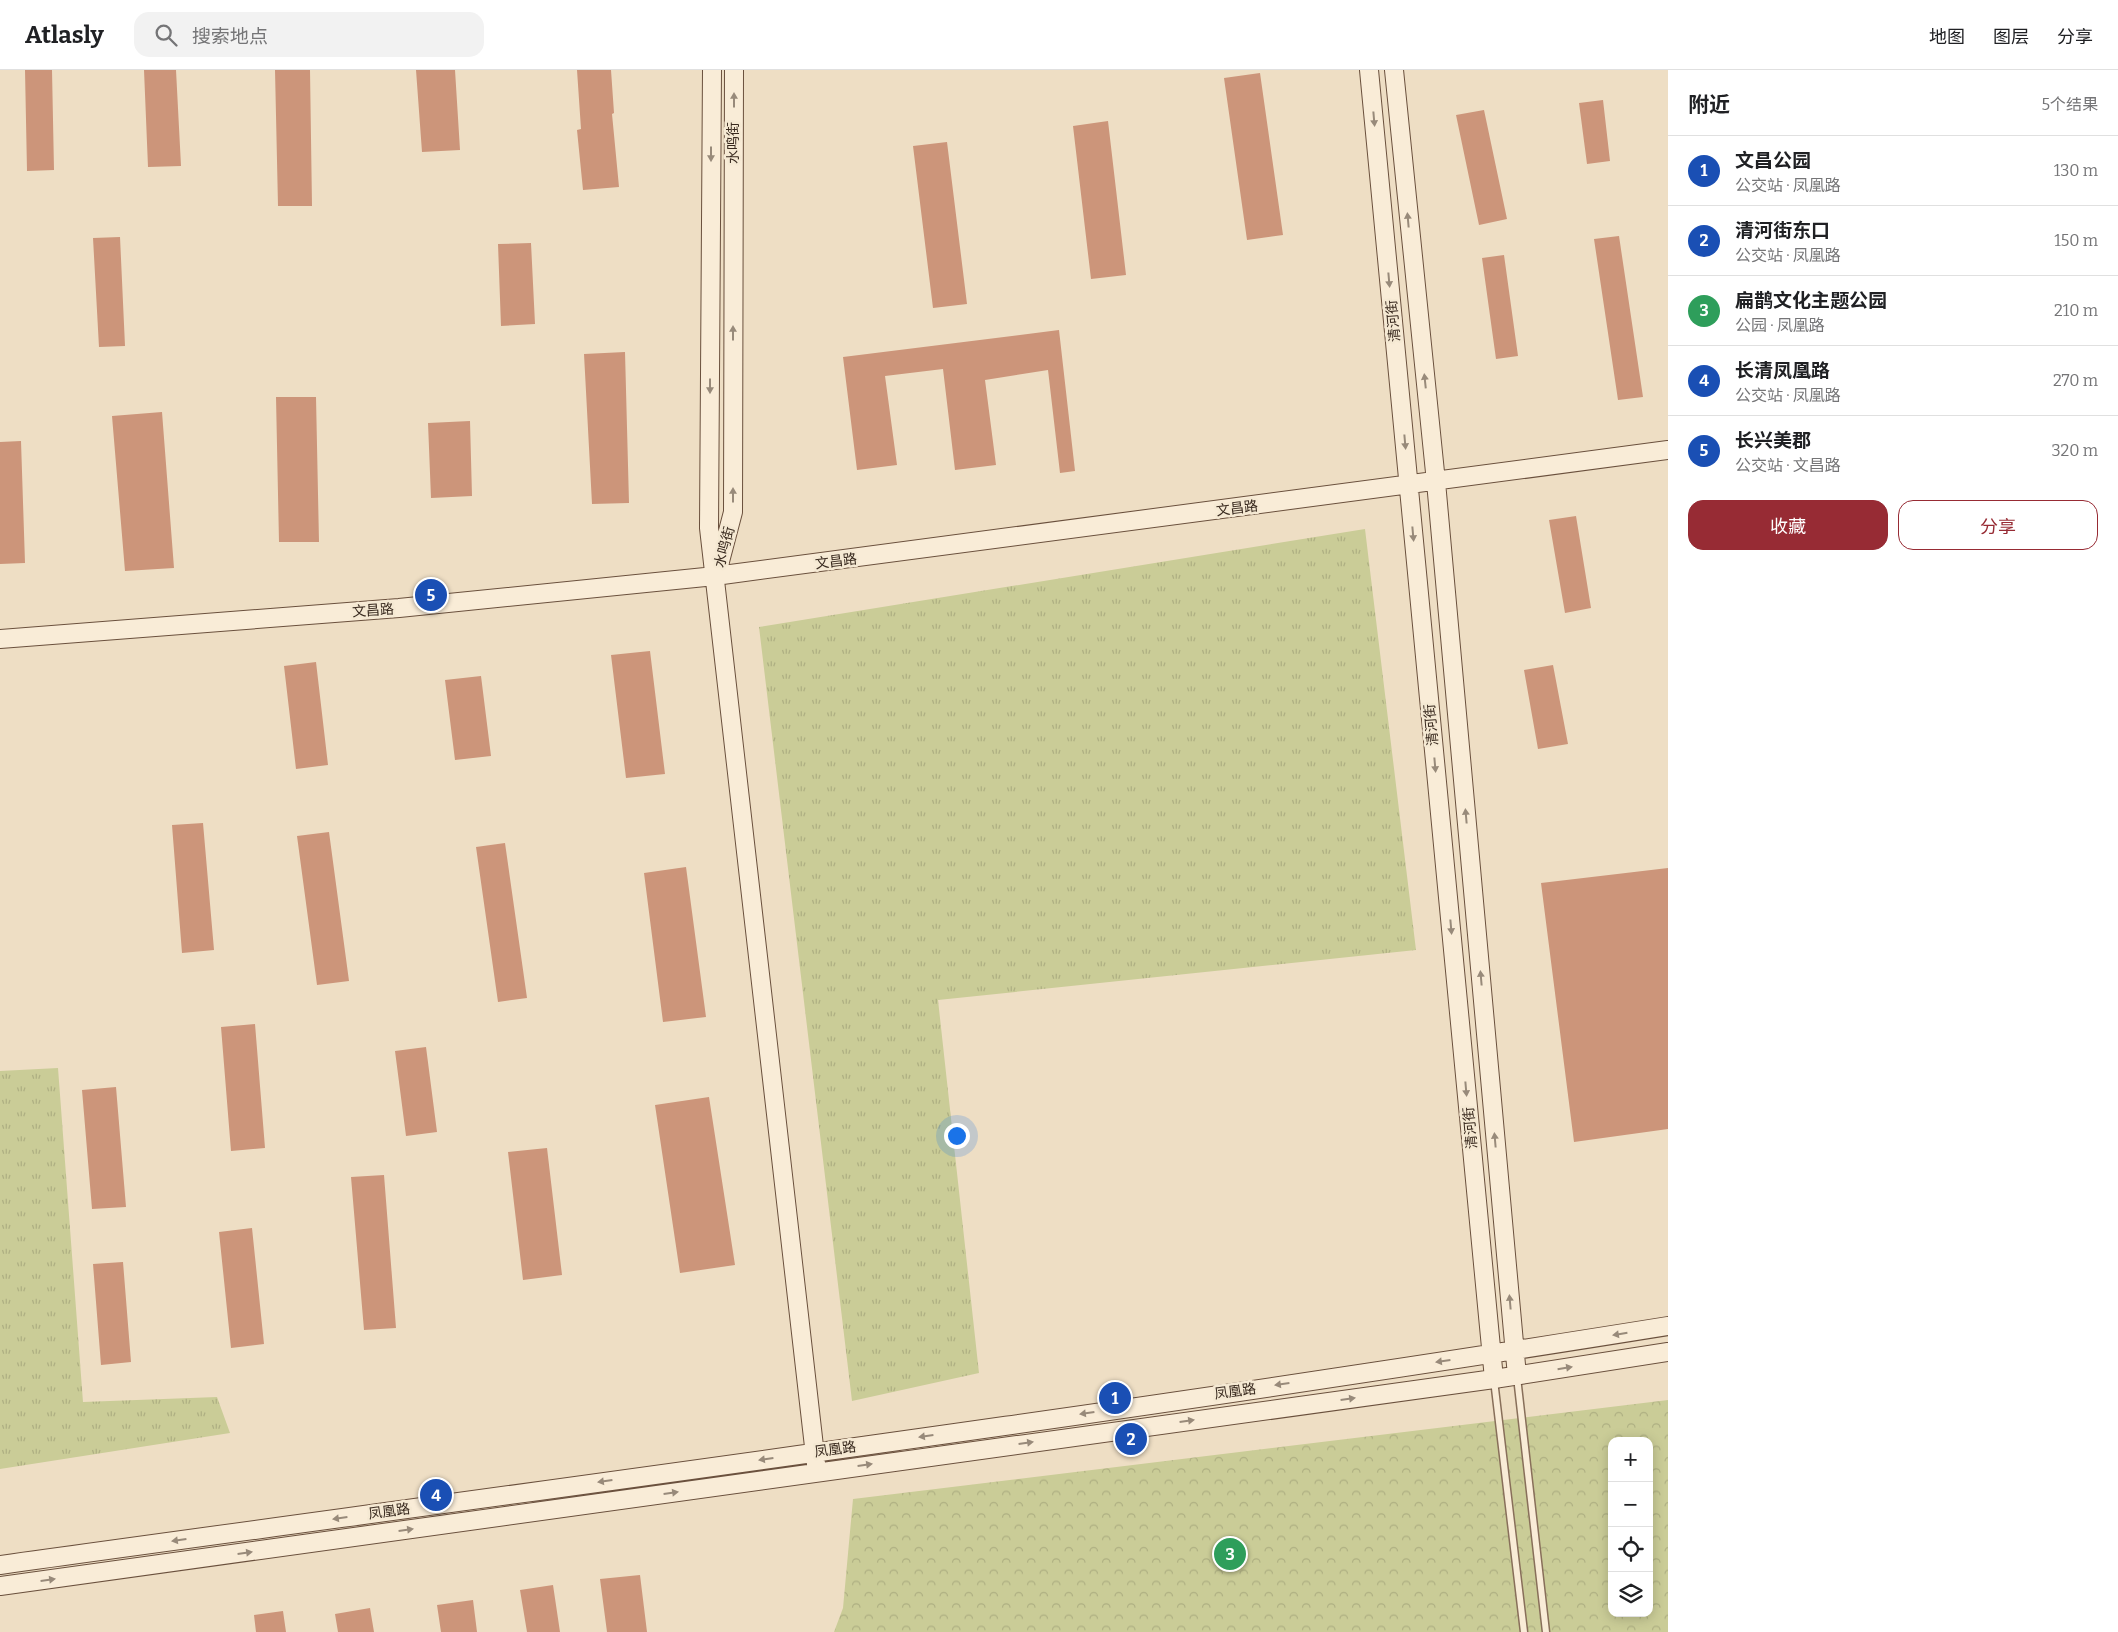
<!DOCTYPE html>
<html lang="zh">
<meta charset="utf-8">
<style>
:root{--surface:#fff;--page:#f2f2f2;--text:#202124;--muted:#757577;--line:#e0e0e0;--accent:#972b34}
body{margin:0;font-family:Bitter,"Noto Sans SC",serif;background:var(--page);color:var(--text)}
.controls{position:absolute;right:15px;bottom:15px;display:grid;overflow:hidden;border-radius:10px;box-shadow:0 2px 12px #0003}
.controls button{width:45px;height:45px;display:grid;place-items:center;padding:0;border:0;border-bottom:1px solid var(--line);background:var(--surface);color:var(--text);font:25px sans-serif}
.you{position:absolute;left:956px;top:1065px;width:18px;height:18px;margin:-12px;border:4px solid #fff;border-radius:50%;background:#1a73e8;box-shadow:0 0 0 8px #1a73e833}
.badge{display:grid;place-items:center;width:32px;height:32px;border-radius:50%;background:var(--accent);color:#fff;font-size:16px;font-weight:700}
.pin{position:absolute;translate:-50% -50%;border:2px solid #fff;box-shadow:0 1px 5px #0006}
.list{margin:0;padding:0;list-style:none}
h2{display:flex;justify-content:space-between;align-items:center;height:65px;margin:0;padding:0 20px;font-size:21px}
h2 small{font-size:16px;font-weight:400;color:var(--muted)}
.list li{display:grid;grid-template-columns:32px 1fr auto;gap:15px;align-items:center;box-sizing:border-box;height:70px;padding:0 20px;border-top:1px solid var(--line)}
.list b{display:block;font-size:19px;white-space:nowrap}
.list p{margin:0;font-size:16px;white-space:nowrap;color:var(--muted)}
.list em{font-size:16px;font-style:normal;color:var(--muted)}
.actions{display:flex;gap:10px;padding:15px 20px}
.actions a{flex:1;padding:11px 0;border:1px solid var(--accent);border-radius:15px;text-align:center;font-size:18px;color:var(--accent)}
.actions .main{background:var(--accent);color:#fff}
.icon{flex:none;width:28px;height:28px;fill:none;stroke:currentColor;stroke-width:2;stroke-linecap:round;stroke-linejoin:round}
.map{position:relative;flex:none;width:1668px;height:1562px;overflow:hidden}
header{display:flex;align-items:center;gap:30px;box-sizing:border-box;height:70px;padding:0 25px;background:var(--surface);border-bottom:1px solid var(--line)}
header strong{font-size:24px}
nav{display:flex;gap:28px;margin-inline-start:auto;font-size:18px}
.search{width:350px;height:45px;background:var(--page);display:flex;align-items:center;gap:12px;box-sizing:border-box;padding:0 18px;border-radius:15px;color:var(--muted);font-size:19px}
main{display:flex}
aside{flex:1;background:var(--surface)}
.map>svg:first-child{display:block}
.grass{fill:url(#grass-tufts)}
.forest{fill:url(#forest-crowns);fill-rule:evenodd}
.building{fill:#cc957a}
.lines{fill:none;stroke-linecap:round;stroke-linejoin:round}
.lane-casing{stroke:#886f5a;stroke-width:9}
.secondary-casing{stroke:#6a503d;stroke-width:20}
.lane{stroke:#f9ecd7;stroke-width:6}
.secondary{stroke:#f9ecd7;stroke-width:18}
.oneway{fill:#988a7a}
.labels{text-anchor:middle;stroke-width:5;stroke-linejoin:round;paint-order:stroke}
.street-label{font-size:14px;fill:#38291e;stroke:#f5e9d3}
</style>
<header>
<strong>Atlasly</strong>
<div class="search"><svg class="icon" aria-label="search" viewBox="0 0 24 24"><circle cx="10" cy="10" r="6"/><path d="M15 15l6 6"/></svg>搜索地点</div>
<nav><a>地图</a><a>图层</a><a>分享</a></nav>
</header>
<main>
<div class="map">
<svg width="1668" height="1562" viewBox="0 0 1668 1562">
<defs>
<pattern id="grass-tufts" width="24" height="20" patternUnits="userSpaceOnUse" patternTransform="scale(1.25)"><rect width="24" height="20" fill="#cacc97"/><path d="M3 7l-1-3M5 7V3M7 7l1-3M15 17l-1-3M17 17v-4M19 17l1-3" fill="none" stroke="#aeaf82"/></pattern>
<pattern id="forest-crowns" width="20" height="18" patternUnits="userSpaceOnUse" patternTransform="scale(1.25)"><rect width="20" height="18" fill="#cacc97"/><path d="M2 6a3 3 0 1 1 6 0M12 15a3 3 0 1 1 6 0" fill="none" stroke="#aeaf82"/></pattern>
</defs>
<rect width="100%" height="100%" fill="#eedec4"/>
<path class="grass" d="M1365,459l51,421 -478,50 41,373 -127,28 -93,-774z
M58,998l25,334 134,-5 13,36 -230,36v-398z"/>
<path class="forest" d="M1668,1330v232h-834l9,-24 10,-109zM1612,1371h37v172h-37z"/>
<path class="building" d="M25,0h27l2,100 -27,1z
M144,0h32l5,96 -33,1z
M275,0h35l2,136h-34z
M416,0h39l5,80 -38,2z
M577,0h34l3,43 -2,1 7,73 -36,3 -6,-60 4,-1z
M1260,3l23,162 -36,5 -23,-162z
M1603,30l7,61 -23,3 -8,-61z
M1484,40l23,109 -28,6 -23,-110z
M1108,51l18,154 -35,4 -18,-153z
M947,72l20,162 -34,4 -20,-162z
M1619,166l24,161 -25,3 -24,-161z
M120,167l5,109 -26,1 -6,-109z
M531,173l4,81 -34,2 -3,-82z
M1504,185l14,101 -22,3 -14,-101z
M1059,260l16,141 -15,2 -12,-103 -63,10 11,85 -41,5 -12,-101 -58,7 12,89 -40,5 -14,-113z
M625,282l4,151 -37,1 -8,-150z
M276,327h40l3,145h-40z
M162,342l12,156 -49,3 -13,-155z
M470,351l2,75 -41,2 -3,-75z
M21,371l4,122 -25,1v-122z
M1576,446l15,92 -26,5 -16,-93z
M650,581l15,123 -39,4 -15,-123z
M316,592l12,103 -32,4 -12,-103z
M1553,595l15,79 -30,5 -14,-79z
M481,606l10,80 -36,4 -10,-80z
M203,753l11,127 -32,3 -10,-128z
M329,762l20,149 -32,4 -20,-149z
M505,773l22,155 -29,4 -22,-155z
M686,797l20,150 -43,5 -19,-149z
M1668,798v261l-94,13 -33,-259z
M255,954l10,124 -34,3 -10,-124z
M426,977l11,85 -31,4 -11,-85z
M116,1017l10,120 -34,2 -10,-119z
M709,1027l26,168 -55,8 -25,-168z
M547,1078l15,127 -39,5 -15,-128z
M384,1105l12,153 -32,2 -13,-153z
M252,1158l12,116 -33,4 -12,-116z
M123,1192l8,100 -30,3 -8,-101z
M640,1505l7,57h-40l-7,-53z
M553,1515l7,47h-33l-7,-42z
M473,1530l4,32h-36l-4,-27z
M370,1538l4,24h-36l-3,-18z
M283,1541l3,21h-30l-2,-17z"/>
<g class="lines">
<defs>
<path id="lane" d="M1517,1307l29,255
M1494,1310l30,252"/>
<path id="secondary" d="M712,0l-3,458 107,936
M1369,0l125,1309
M1394,0l42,412 81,894
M718,499l15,-57 1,-442
M0,569l399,-31 316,-32 953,-126
M0,1495c556,-77 1114,-150 1668,-239
M0,1516l1494,-207 174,-27"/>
</defs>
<use href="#lane" class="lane-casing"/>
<use href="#secondary" class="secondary-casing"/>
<use href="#lane" class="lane"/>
<use href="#secondary" class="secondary"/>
</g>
<defs><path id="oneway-solid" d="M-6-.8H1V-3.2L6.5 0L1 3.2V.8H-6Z" transform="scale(1.25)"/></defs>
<g class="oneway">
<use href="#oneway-solid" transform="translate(734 30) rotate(-90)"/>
<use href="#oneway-solid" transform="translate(1374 49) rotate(85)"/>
<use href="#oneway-solid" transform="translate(711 84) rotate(90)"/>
<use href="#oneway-solid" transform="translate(1408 150) rotate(-95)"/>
<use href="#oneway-solid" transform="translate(1389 210) rotate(85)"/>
<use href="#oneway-solid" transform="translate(733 263) rotate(-90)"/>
<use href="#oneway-solid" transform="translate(1425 311) rotate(-96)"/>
<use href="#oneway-solid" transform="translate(710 316) rotate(90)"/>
<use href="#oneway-solid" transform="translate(1405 372) rotate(85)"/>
<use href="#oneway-solid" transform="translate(733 425) rotate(-90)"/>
<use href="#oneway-solid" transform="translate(1413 464) rotate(85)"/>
<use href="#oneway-solid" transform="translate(1435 695) rotate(85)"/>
<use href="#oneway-solid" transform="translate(1466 746) rotate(-95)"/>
<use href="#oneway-solid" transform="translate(1451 857) rotate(85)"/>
<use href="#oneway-solid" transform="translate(1481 908) rotate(-95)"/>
<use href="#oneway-solid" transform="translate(1466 1019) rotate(85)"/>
<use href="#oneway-solid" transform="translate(1495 1070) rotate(-95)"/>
<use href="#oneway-solid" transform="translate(1510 1232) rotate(-95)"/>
<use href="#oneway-solid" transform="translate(1620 1264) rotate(171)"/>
<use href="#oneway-solid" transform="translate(1443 1291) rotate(172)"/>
<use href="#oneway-solid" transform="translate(1565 1298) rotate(-9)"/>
<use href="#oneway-solid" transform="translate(1282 1314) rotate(172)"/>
<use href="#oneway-solid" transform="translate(1348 1329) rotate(-8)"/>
<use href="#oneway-solid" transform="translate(1087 1343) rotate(172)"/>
<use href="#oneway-solid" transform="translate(1187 1351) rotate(-8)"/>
<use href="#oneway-solid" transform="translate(926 1366) rotate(172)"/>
<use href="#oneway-solid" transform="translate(1026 1373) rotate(-8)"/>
<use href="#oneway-solid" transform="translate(766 1389) rotate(172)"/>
<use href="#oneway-solid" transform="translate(865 1395) rotate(-8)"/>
<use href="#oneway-solid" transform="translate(605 1411) rotate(172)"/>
<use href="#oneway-solid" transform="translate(671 1423) rotate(-8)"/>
<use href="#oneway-solid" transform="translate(340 1448) rotate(172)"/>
<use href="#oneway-solid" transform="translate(406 1460) rotate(-8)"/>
<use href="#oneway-solid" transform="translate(179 1470) rotate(172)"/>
<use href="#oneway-solid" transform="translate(245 1483) rotate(-8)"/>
<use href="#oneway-solid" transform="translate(48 1510) rotate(-8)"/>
</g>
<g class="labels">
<g class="street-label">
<text transform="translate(733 73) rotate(-90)" y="5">水鸣街</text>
<text transform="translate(1393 251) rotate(-95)" y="5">清河街</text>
<text transform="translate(1237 438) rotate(-7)" y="5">文昌路</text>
<text transform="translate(724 477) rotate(-75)" y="5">水鸣街</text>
<text transform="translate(836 491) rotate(-7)" y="5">文昌路</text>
<text transform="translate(373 540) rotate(-4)" y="5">文昌路</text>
<text transform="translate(1431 655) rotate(-95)" y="5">清河街</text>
<text transform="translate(1470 1058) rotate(-95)" y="5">清河街</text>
<text transform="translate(1235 1321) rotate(-8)" y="5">凤凰路</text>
<text transform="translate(835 1379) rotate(-8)" y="5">凤凰路</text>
<text transform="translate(389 1441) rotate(-8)" y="5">凤凰路</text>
</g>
</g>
</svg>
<div class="controls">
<button>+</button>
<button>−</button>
<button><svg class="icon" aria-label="locate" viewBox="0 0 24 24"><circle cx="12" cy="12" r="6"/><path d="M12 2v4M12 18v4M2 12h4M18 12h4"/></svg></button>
<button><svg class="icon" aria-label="layers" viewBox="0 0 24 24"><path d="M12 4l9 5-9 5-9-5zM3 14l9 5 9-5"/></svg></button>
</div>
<div class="you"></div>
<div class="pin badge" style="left:1115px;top:1328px;background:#1a4fb4">1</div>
<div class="pin badge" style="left:1131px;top:1369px;background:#1a4fb4">2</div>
<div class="pin badge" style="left:1230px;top:1484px;background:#2e9e5b">3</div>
<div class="pin badge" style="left:436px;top:1425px;background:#1a4fb4">4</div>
<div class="pin badge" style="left:431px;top:525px;background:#1a4fb4">5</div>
</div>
<aside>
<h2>附近<small>5个结果</small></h2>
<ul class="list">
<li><span class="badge" style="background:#1a4fb4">1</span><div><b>文昌公园</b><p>公交站 · 凤凰路</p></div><em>130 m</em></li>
<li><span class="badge" style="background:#1a4fb4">2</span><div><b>清河街东口</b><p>公交站 · 凤凰路</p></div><em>150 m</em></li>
<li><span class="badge" style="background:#2e9e5b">3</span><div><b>扁鹊文化主题公园</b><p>公园 · 凤凰路</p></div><em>210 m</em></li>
<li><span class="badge" style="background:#1a4fb4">4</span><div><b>长清凤凰路</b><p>公交站 · 凤凰路</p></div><em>270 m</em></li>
<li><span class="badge" style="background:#1a4fb4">5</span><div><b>长兴美郡</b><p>公交站 · 文昌路</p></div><em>320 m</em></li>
</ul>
<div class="actions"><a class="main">收藏</a><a>分享</a></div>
</aside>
</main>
